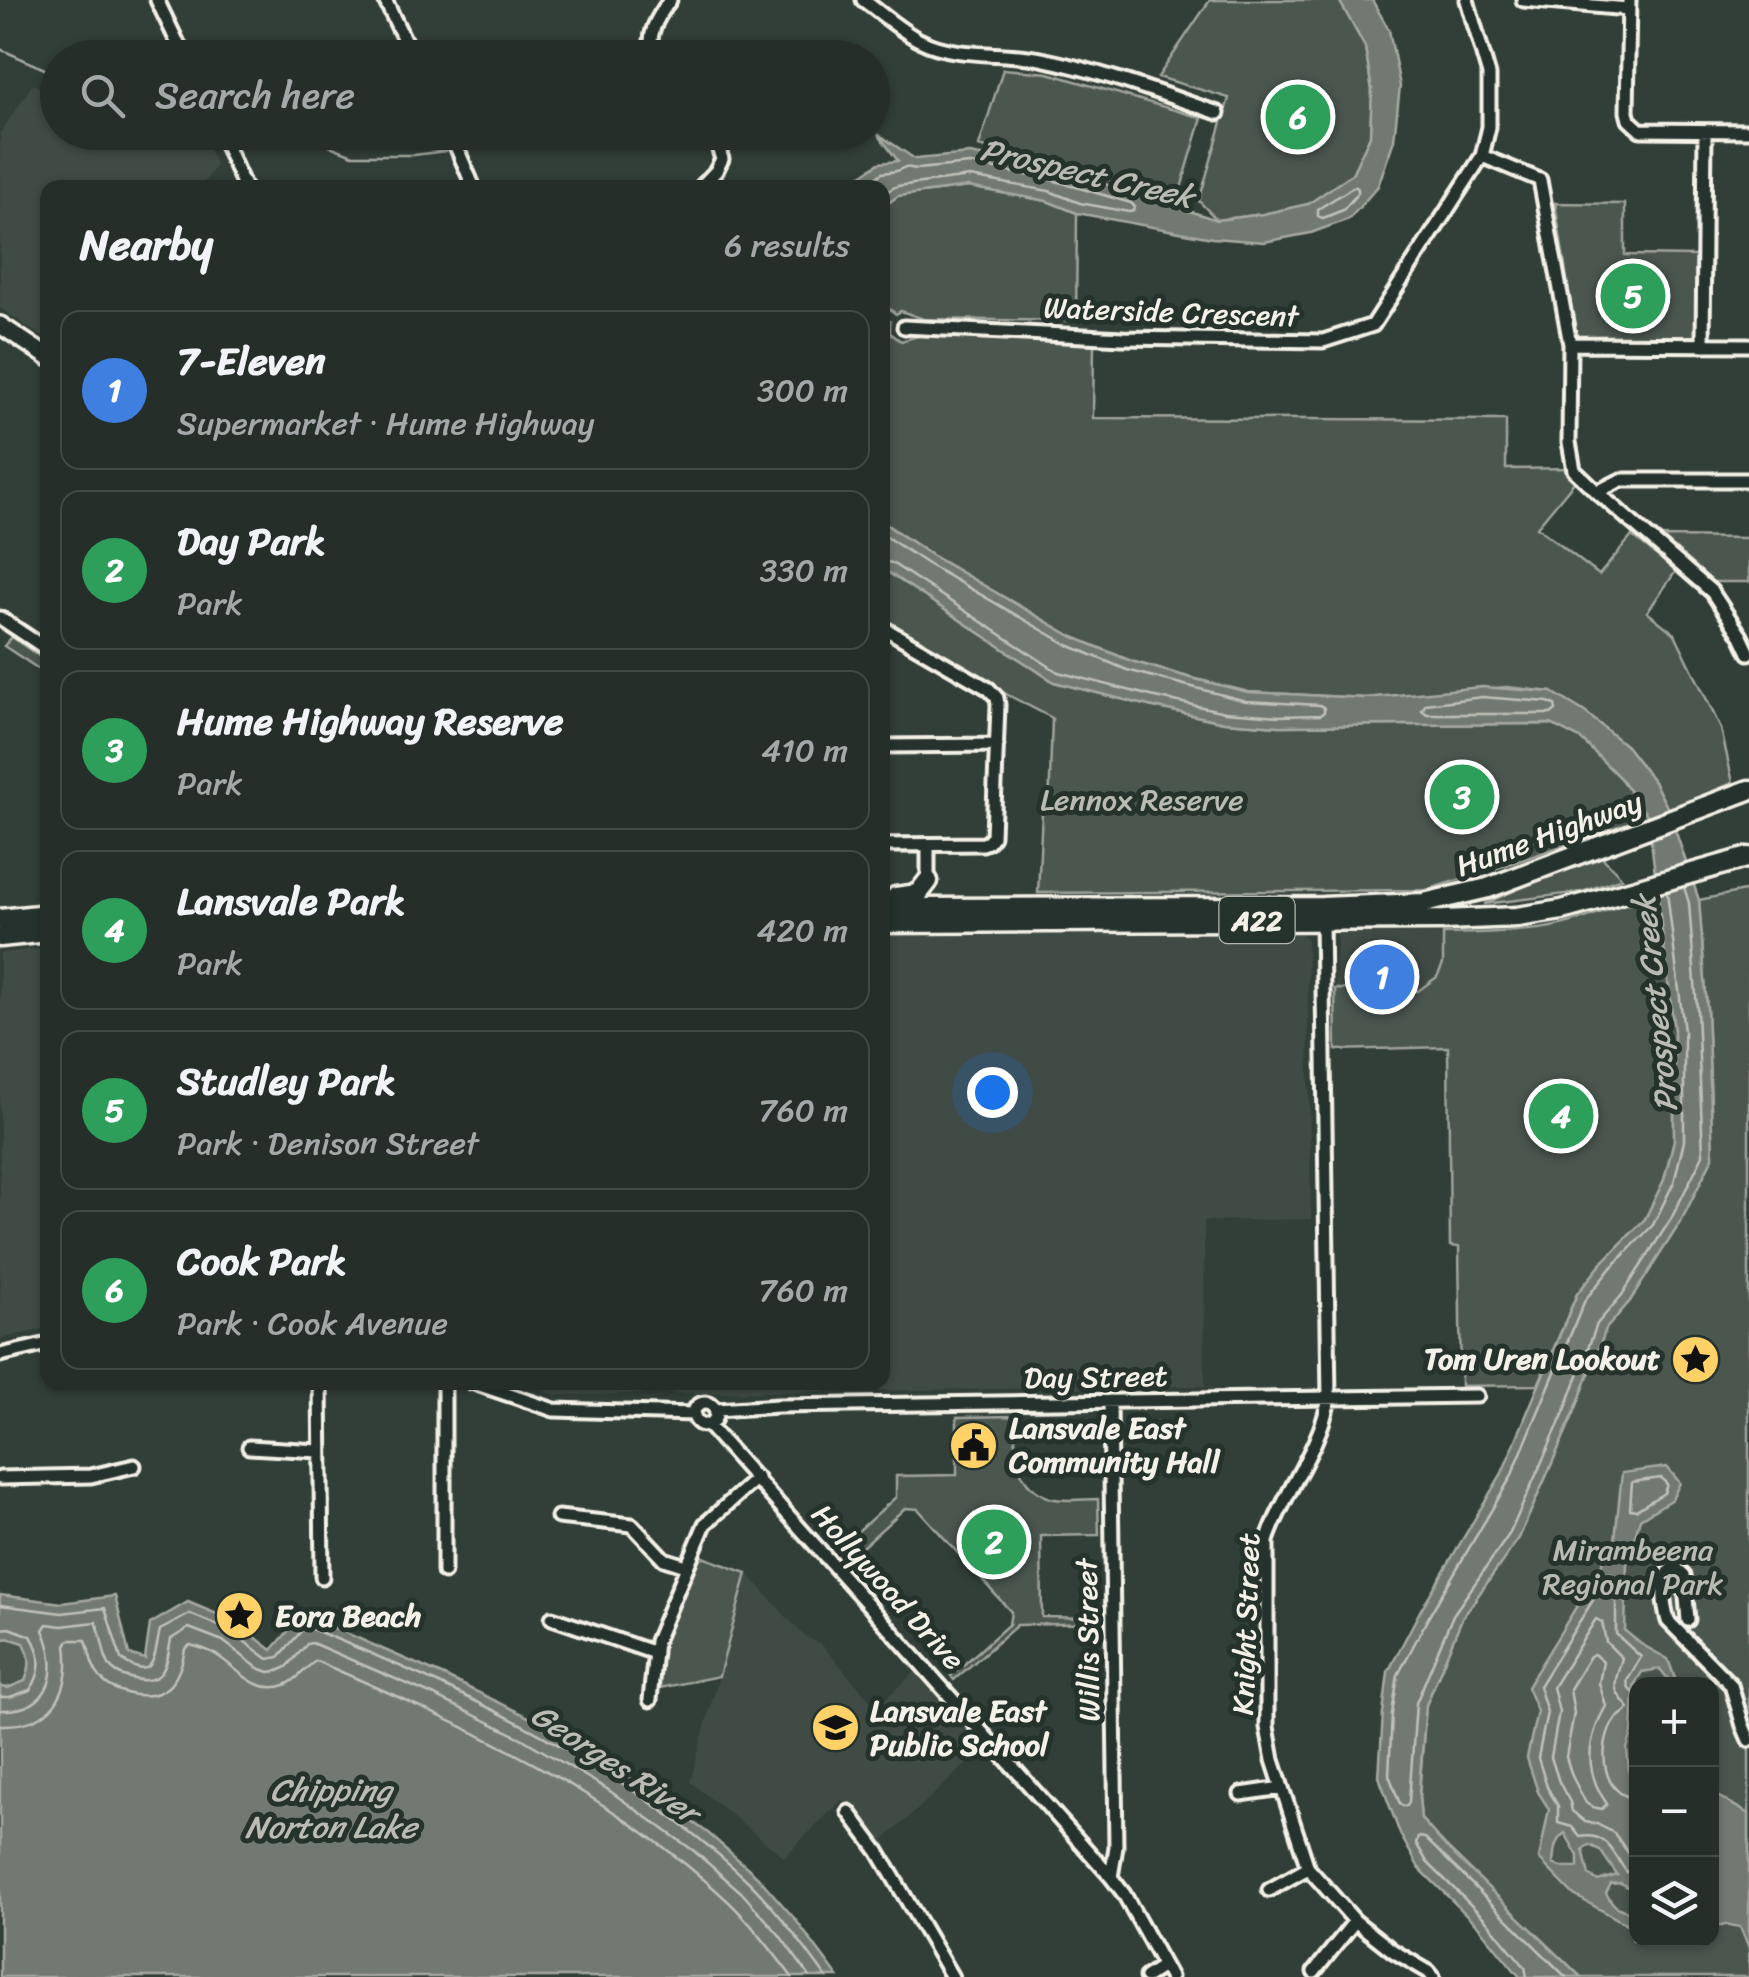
<!DOCTYPE html>
<meta charset="utf-8">
<style>
:root{--surface:#262e2a;--page:#2e3632;--text:#f1f3f6;--muted:#a4a8a8;--line:#424a47;--accent:#ffd166}
body{margin:0;font-family:Sriracha,sans-serif;background:var(--page);color:var(--text)}
.controls{position:absolute;right:30px;bottom:30px;display:grid;overflow:hidden;border-radius:20px;box-shadow:0 2px 8px #0004}
.controls button{width:90px;height:90px;display:grid;place-items:center;padding:0;border:0;border-bottom:2px solid var(--line);background:var(--surface);color:var(--text);font:50px sans-serif}
.you{position:absolute;left:992px;top:1092px;width:35px;height:35px;margin:-25px;border:8px solid #fff;border-radius:50%;background:#1a73e8;box-shadow:0 0 0 15px #1a73e833}
.badge{display:grid;place-items:center;width:65px;height:65px;border-radius:50%;background:var(--accent);color:#fff;font-size:32px;font-weight:700}
.pin{position:absolute;translate:-50% -50%;border:5px solid #fff;box-shadow:0 2px 10px #0006}
.list{margin:0;padding:0;list-style:none}
h2{display:flex;justify-content:space-between;align-items:center;height:130px;margin:0;padding:0 40px;font-size:42px}
h2 small{font-size:32px;font-weight:400;color:var(--muted)}
.list li{display:grid;grid-template-columns:65px 1fr auto;gap:30px;align-items:center;box-sizing:border-box;height:160px;margin:0 20px 20px;padding:0 20px;border:2px solid var(--line);border-radius:20px}
.list b{display:block;font-size:38px;white-space:nowrap}
.list p{margin:0;font-size:32px;white-space:nowrap;color:var(--muted)}
.list em{font-size:32px;font-style:normal;color:var(--muted)}
.icon{flex:none;width:55px;height:55px;fill:none;stroke:currentColor;stroke-width:2;stroke-linecap:round;stroke-linejoin:round}
.map{position:relative;flex:none;width:1749px;height:1977px;overflow:hidden}
.search{position:absolute;background:var(--surface);box-shadow:0 2px 8px #0004;left:40px;top:40px;width:850px;height:110px;display:flex;align-items:center;gap:25px;box-sizing:border-box;padding:0 35px;border-radius:55px;color:var(--muted);font-size:38px}
.panel{position:absolute;background:var(--surface);box-shadow:0 2px 8px #0004;left:40px;top:180px;width:850px;height:1210px;border-radius:20px}
.map>svg:first-child{display:block}
.built{fill:#404b44}
.green{fill:#4c564f;stroke:#a0a49c;stroke-width:2.5;fill-rule:evenodd}
.water{fill:#727972;stroke:#a6a9a1;stroke-width:2.5;fill-rule:evenodd}
.lines{fill:none;stroke-linecap:round;stroke-linejoin:round}
.shore{stroke:#c0c1b9;stroke-width:2.5}
.stream{stroke:#a6a9a1;stroke-width:2.5}
.minor-casing{stroke:#f4f1e8;stroke-width:19}
.major-casing{stroke:#f4f1e8;stroke-width:22}
.highway-casing{stroke:#f4f1e8;stroke-width:25}
.minor{stroke:#26332d;stroke-width:11}
.major{stroke:#26332d;stroke-width:15}
.highway{stroke:#26332d;stroke-width:18}
.labels{text-anchor:middle;stroke-width:10;stroke-linejoin:round;paint-order:stroke}
.shield{fill:#26332d;stroke:#b6b8b0;stroke-width:2.5}
.shield-label{font-size:28px;font-weight:bold;fill:#f4f1e8}
.street-label{font-size:30px;fill:#f4f1e8;stroke:#26332d}
.park-label{font-size:30px;fill:#b9bbb2;stroke:#26332d}
.poi-label{font-size:30px;font-weight:bold;fill:#f4f1e8;stroke:#26332d;text-anchor:start}
.water-label{font-size:32px;font-style:italic;fill:#babbb3;stroke:#26332d}
</style>
<div class="map">
<svg width="1749" height="1977" viewBox="0 0 1749 1977">
<rect width="100%" height="100%" fill="#323e38"/>
<filter id="ink" filterUnits="userSpaceOnUse"><feTurbulence type="fractalNoise" baseFrequency=".01" numOctaves="2"/><feDisplacementMap in="SourceGraphic" scale="20" xChannelSelector="R" yChannelSelector="G"/><feConvolveMatrix kernelMatrix="1 2 1 2 8 2 1 2 1" color-interpolation-filters="sRGB"/></filter>
<g filter="url(#ink)">
<path class="built" d="M33,84l24,13 1,35 67,1 21,10 30,2 13,-3 13,-9 14,32 -15,22 -153,1 -1,152 -47,-32v-175z
M1337,933l106,1v30l-6,13 -19,14 -83,-2z
M1302,934l5,6 4,279 -107,2 1,165 -648,9 -36,-12 361,-1 1,-446z
M47,948v380l-47,11v-386z
M747,1573l57,63 17,8 55,63 39,-35 69,76 -101,93 -40,-42 -59,58 -94,-75z"/>
<path class="green" d="M1210,0h129l26,47 7,43 -2,46 -18,38 -43,30 -46,10 -46,6 -18,-19 30,-103 -71,-21z
M1003,69l45,4 154,45 -24,80 -199,-52z
M968,187l79,14 30,12 -1,108 -153,-2 -22,-8 -5,3 -13,-10 -1,-97 16,-11z
M1555,203l70,1v51l72,1 -1,80 -120,1z
M882,320l8,1v12l11,8 24,-7 169,9 -1,75 413,2v49l64,-1 5,13 -38,46 62,48 33,-39 44,35 -29,41 28,22 46,95 12,54 -65,26 -14,-27 -28,-36 -74,-54 -45,-5 -142,11 -117,-6 -56,-14 -61,-17 -58,-24 -142,-82 -48,-33z
M1657,537l92,1v44h-39z
M883,569l171,113 95,24 75,16 55,4 272,-2 31,16 38,38 28,38 -132,46 -90,28 -388,3 4,-81 7,-1 3,-93 -44,-23 -125,-73z
M12,637l35,25v6l-4,4 -39,-26z
M1598,853l24,25 -40,14 -98,12z
M1749,890v1087h-168l-135,-130 -25,-28 -2,-23 7,-91 36,-87 57,-80 55,-125 32,-85 24,-27 50,-78 33,-66 -6,-149 -8,-108zM1636,1684h76v256h-76z
M1657,894l17,136v110l-10,40 -19,39 -43,44 -25,31 -39,91 -77,1 -2,-139 -9,-1 -2,-199 -112,3 -1,-61 83,2 19,-14 6,-13v-30c34,-1 68,-1 102,-6 38,-6 74,-24 112,-34z
M1015,1416c0,34 -3,68 35,82 13,4 34,1 48,1l1,36 -58,1 1,81 57,1 1,5 -83,2 -63,55 -3,-4 58,-52 2,-12 -93,-103 -13,-1 -57,52 -10,-11 58,-52v-21l61,-1v-58z
M697,1555l50,18 -28,103 -59,12v-34l2,-11z
M8,1638l17,5c6,14 6,24 0,38l-17,7 -8,-1v-47z"/>
<path class="water" d="M1339,0h33l17,30 11,56 -6,54 -16,46 -29,33 -38,14 -47,9 -52,-4 -135,-25 -30,-12 -79,-14 -70,9 -15,11 -1,-19 -38,-1 35,-24 19,-2 -20,-27 37,25 55,-5 84,16 58,16 105,34 46,-6 45,-10 44,-30 18,-38 2,-46 -7,-43z
M882,522l49,33 142,82 58,24 56,16 61,15 117,6 117,-11 70,5 33,20 41,34 28,36 14,27 31,91 8,108 6,149 -33,66 -50,78 -24,28 -32,84 -55,125 -57,80 -36,87 -6,71 -1,21 2,22 25,28 135,130h-61l-42,-51 -59,-58 -19,-34 -21,-57 4,-64 5,-41 32,-61 82,-138 75,-179 25,-31 43,-44 19,-39 10,-40v-110l-26,-214 -28,-38 -38,-38 -31,-16 -271,2 -56,-4 -75,-16 -95,-24 -171,-113z
M1667,1467l13,16 -8,16 -32,20 -13,45 -2,67 16,13 27,15 9,25h-5l-12,-15 -18,3 -8,13 -2,48 -5,16 2,21 7,12v110l-15,-9 -10,1 -5,9c7,14 15,18 30,19v27l-3,1 -3,-14 -56,-31 -35,-36 10,-50 -11,-17 -11,-34 10,-47 -10,-24 70,-114 18,-34 7,-66zM1565,1833l13,23v11h-18l-7,-3c1,-13 1,-23 12,-31zM1589,1845l11,5 17,25 -19,6 -9,-6 -6,-26z
M0,1595l62,8 53,-7 14,58 16,5 5,-35 38,-22 46,19 38,29 31,-36 141,62 87,42 88,52 89,63 49,43 38,43 43,58h-838v-290l8,1 17,-7c6,-14 6,-24 -1,-38l-16,-5 -8,2z
M1712,1793l37,21v134l-9,-21 -15,-3 -13,4z"/>
<g class="lines">
<path class="shore" d="M1355,186l3,3v4l-15,17 -20,8 -5,-2v-7z
M861,188l21,-15 15,-2 8,-4 12,2 53,-5 82,16 79,23 4,4 -2,4 -4,1 -49,-9 -31,-12 -79,-14 -73,9 -15,8
M882,534l44,29 142,82 59,25 119,31 74,4 4,3v4l-4,3 -41,1 -54,-4 -74,-16 -93,-24 -166,-109 -10,-2
M1482,697l66,5 7,3 1,5 -5,4h-124l-5,-4 4,-6z
M1667,892l17,139v110l-10,41 -21,43 -43,44 -25,31 -74,177 -82,139 -31,59 -6,39 -3,61 11,29 3,2h4l2,-4 7,-99 37,-88 57,-82 55,-123 32,-86 25,-29 49,-76 32,-64 -6,-146 -8,-106 -5,-16
M1661,1478l6,6 -3,9 -28,17 -6,-1 2,-27z
M0,1605l62,8 43,-5 16,51c35,26 33,-5 39,-29l30,-16 39,16 39,29 11,-2 24,-28 4,-2c154,62 321,140 442,255 29,29 53,62 77,95
M0,1629l10,-1 21,8c11,18 12,36 -1,54l-20,7h-10
M1594,1654l9,8 -4,21 7,23c-19,34 -23,64 1,98l-5,5 -10,-2 -6,-4 -14,-27 -6,-19 8,-44 -4,-24 20,-33z
M1636,1694l-7,-5 -2,-8 14,-24 -25,-23v-56l-6,-5 -71,113 8,26 -9,46 9,29 11,19v17l14,4 8,10c35,-7 34,30 56,43
M0,1710c52,2 61,-40 43,-80l4,-6 15,2 34,-4c7,14 6,35 16,47 6,6 14,8 22,10 32,7 33,-17 37,-40l18,-11 34,13 35,27 11,4 9,-1 9,-4 20,-23 5,-1 123,53 86,42 86,51 87,62 47,41 37,41 32,44
M0,1725c53,2 72,-33 66,-80l3,-5h17c4,12 5,27 14,37 6,9 16,13 26,16 38,10 53,-10 59,-44l5,-4c8,2 16,4 23,8 24,13 41,43 72,32 14,-5 20,-18 31,-24 147,63 294,130 412,240 24,23 44,50 64,76
M1636,1798c-34,-2 -38,-49 -24,-74 4,-7 13,-11 17,-16 -20,-22 -14,-24 -7,-50l-16,-16 -4,-20 -6,-3 -43,68 6,25 -8,45 8,25 11,20 2,9 13,11 12,2 17,9 22,31
M1527,1977l-2,-10 -40,-48 -58,-57 -11,-19 2,-6 7,1 141,139"/>
<path class="stream" d="M0,49l58,26
M727,58c12,-5 24,-5 36,0
M294,132l59,23h61l32,-4
M468,146l38,-14"/>
<defs>
<path id="minor" d="M157,0l28,58
M385,0l28,58
M863,0c18,13 37,30 56,40 37,19 83,11 122,19 60,12 119,34 177,54
M1523,0l105,9
M1629,0l-2,112 2,8 11,10 109,1
M653,58c-7,-24 4,-40 17,-58
M220,132l25,56
M450,132l24,56
M1482,156l58,24 30,164 -1,98 5,28 23,22 115,100 29,44 8,17
M700,188l16,-17 6,-12 -4,-12 -11,-15
M904,327l219,11 200,3 50,-16 109,-169 7,-29v-52l-22,-75
M1570,344l179,1
M1703,345l2,-214
M1597,492l24,-12h128
M0,618l48,32
M882,627l107,62 8,9 1,7 -5,131 -5,6 -5,2 -101,1
M882,746l115,-1
M928,881v-36
M1322,920l7,478c-9,52 -46,94 -62,143v186l6,33 35,108 47,53 38,30 36,21 4,5
M0,1355l48,-11
M320,1382l2,195
M444,1382v190
M471,1382l83,28 140,4
M1110,1401l6,446 -5,30
M694 1414a11 11 0 1 1 22 0a11 11 0 1 1-22 0Z
M716,1410l62,-4 699,-10
M708,1425l403,452 13,17 46,83
M249,1447l70,4
M0,1478l91,-2 43,-10
M558,1517l74,8 32,34 22,7
M552,1618l103,35
M1688,1620l-4,-45 -10,-9c-14,12 -11,38 -6,55l63,64 12,41 6,14
M650,1700l6,-59 49,-117 52,-46
M1241,1794l41,-6
M849,1812l29,39 74,126
M1269,1890l39,-22
M1314,1972l41,-51
M1146,1977l17,-11"/>
<path id="major" d="M0,325l48,32"/>
<path id="highway" d="M896,897l22,-3 10,-13
M882,908l440,-1 102,-4 64,-15 261,-98
M0,919l48,-5
M882,923l562,-3 73,-3 45,-7 187,-53
M0,937l48,-5"/>
</defs>
<use href="#minor" class="minor-casing"/>
<use href="#major" class="major-casing"/>
<use href="#highway" class="highway-casing"/>
<use href="#minor" class="minor"/>
<use href="#major" class="major"/>
<use href="#highway" class="highway"/>
</g>
</g>
<defs>
<symbol id="sight-disc" viewBox="-11 -11 22 22"><circle r="9.5" fill="#ffd166" stroke="#26332d"/><path d="M0-6L1.8-2.2L6-1.7L2.9 1.2L3.7 5.4L0 3.3L-3.7 5.4L-2.9 1.2L-6-1.7L-1.8-2.2Z" fill="#111"/></symbol>
<symbol id="civic-disc" viewBox="-11 -11 22 22"><circle r="9.5" fill="#ffd166" stroke="#26332d"/><path d="M-.6-6.5H3V-4.5H.6V-3L4-1V1h2V6H-6V1h2V-1L-.6-3ZM-1.2 2.5V6h2.4V2.5Z" fill="#111"/></symbol>
<symbol id="school-disc" viewBox="-11 -11 22 22"><circle r="9.5" fill="#ffd166" stroke="#26332d"/><path d="M0-5L7-2L0 1L-7-2ZM-4 1L0 2.5L4 1V4Q0 6-4 4Z" fill="#111"/></symbol>
</defs>
<g fill-rule="evenodd">
<use href="#sight-disc" x="1668" y="1332" width="55" height="55"/>
<use href="#civic-disc" x="946" y="1418" width="55" height="55"/>
<use href="#sight-disc" x="212" y="1588" width="55" height="55"/>
<use href="#school-disc" x="808" y="1700" width="55" height="55"/>
</g>
<g class="labels">
<rect class="shield" x="1219.5" y="897" width="75" height="46" rx="8"/>
<g class="shield-label">
<text x="1257" y="930">A22</text>
</g>
<g class="street-label">
<text transform="translate(1171 312) rotate(2)" y="10">Waterside Crescent</text>
<text transform="translate(1549 834) rotate(-20)" y="10">Hume Highway</text>
<text transform="translate(1096 1377) rotate(-1)" y="10">Day Street</text>
<text transform="translate(888 1587) rotate(48)" y="10">Hollywood Drive</text>
<text transform="translate(1246 1624) rotate(-88)" y="10">Knight Street</text>
<text transform="translate(1088 1640) rotate(-91)" y="10">Willis Street</text>
</g>
<g class="park-label">
<text x="1142" y="810">Lennox Reserve</text>
<text x="1633" y="1560">Mirambeena<tspan x="1633" dy="34">Regional Park</tspan></text>
</g>
<g class="poi-label">
<text x="1660" y="1369" text-anchor="end">Tom Uren Lookout</text>
<text x="1009" y="1438">Lansvale East<tspan x="1009" dy="34">Community Hall</tspan></text>
<text x="275" y="1626">Eora Beach</text>
<text x="870" y="1721">Lansvale East<tspan x="870" dy="34">Public School</tspan></text>
</g>
<g class="water-label">
<text transform="translate(1087 173) rotate(13)" y="11">Prospect Creek</text>
<text transform="translate(1655 1004) rotate(-96)" y="11">Prospect Creek</text>
<text transform="translate(615 1763) rotate(33)" y="11">Georges River</text>
<text x="331" y="1801">Chipping<tspan x="331" dy="37">Norton Lake</tspan></text>
</g>
</g>
</svg>
<div class="controls">
<button>+</button>
<button>−</button>
<button><svg class="icon" aria-label="layers" viewBox="0 0 24 24"><path d="M12 4l9 5-9 5-9-5zM3 14l9 5 9-5"/></svg></button>
</div>
<div class="you"></div>
<div class="pin badge" style="left:1382px;top:977px;background:#3f7fe0">1</div>
<div class="pin badge" style="left:994px;top:1542px;background:#2e9e5b">2</div>
<div class="pin badge" style="left:1462px;top:797px;background:#2e9e5b">3</div>
<div class="pin badge" style="left:1561px;top:1116px;background:#2e9e5b">4</div>
<div class="pin badge" style="left:1633px;top:296px;background:#2e9e5b">5</div>
<div class="pin badge" style="left:1298px;top:117px;background:#2e9e5b">6</div>
<div class="search"><svg class="icon" aria-label="search" viewBox="0 0 24 24"><circle cx="10" cy="10" r="6"/><path d="M15 15l6 6"/></svg>Search here</div>
<section class="panel">
<h2>Nearby<small>6 results</small></h2>
<ul class="list">
<li><span class="badge" style="background:#3f7fe0">1</span><div><b>7-Eleven</b><p>Supermarket · Hume Highway</p></div><em>300 m</em></li>
<li><span class="badge" style="background:#2e9e5b">2</span><div><b>Day Park</b><p>Park</p></div><em>330 m</em></li>
<li><span class="badge" style="background:#2e9e5b">3</span><div><b>Hume Highway Reserve</b><p>Park</p></div><em>410 m</em></li>
<li><span class="badge" style="background:#2e9e5b">4</span><div><b>Lansvale Park</b><p>Park</p></div><em>420 m</em></li>
<li><span class="badge" style="background:#2e9e5b">5</span><div><b>Studley Park</b><p>Park · Denison Street</p></div><em>760 m</em></li>
<li><span class="badge" style="background:#2e9e5b">6</span><div><b>Cook Park</b><p>Park · Cook Avenue</p></div><em>760 m</em></li>
</ul>
</section>
</div>
